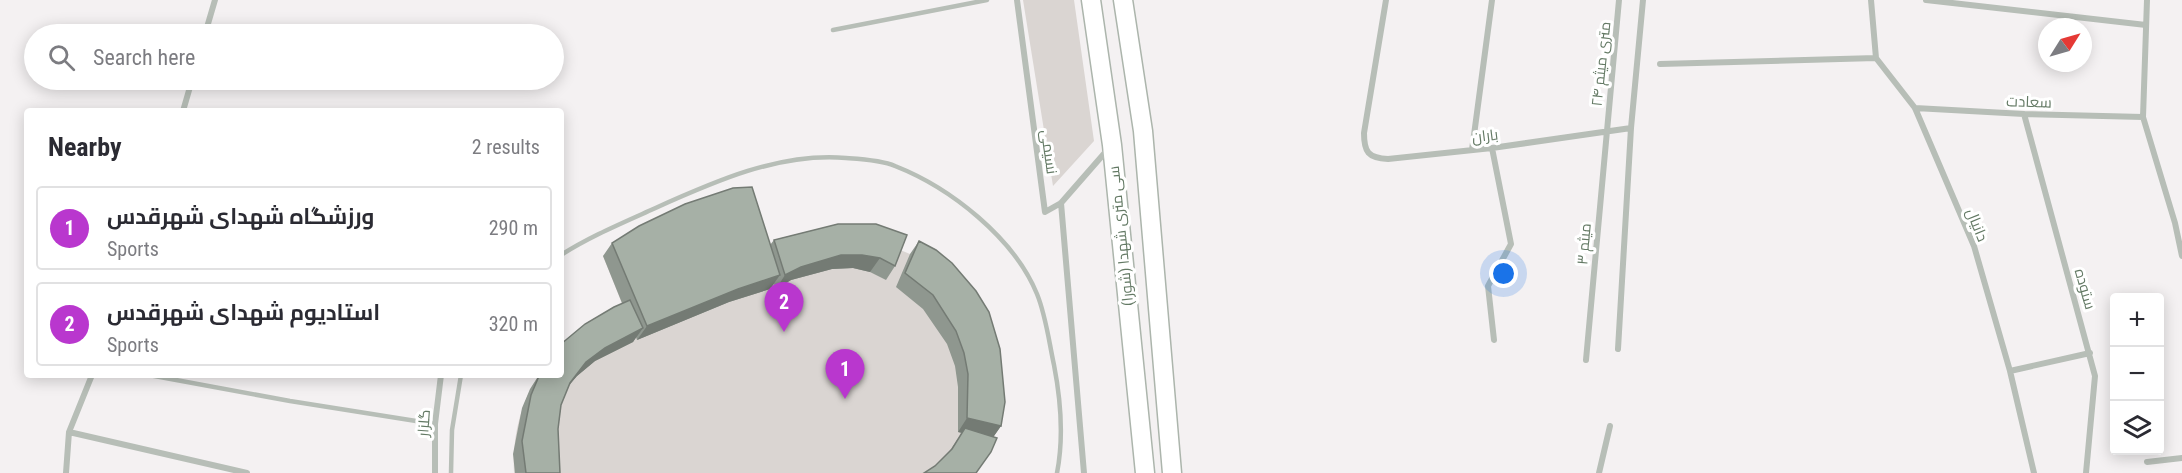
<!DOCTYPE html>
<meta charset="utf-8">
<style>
:root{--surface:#fff;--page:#f7f7f7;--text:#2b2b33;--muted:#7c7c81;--line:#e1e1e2;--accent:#b937ce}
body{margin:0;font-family:"Roboto Condensed",Cairo,sans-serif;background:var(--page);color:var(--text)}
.controls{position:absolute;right:18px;bottom:18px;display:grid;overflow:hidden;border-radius:6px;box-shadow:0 3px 15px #0003}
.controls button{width:54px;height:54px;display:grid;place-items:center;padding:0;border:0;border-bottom:2px solid var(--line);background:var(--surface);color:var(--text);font:30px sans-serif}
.compass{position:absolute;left:2038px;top:18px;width:54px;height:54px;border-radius:50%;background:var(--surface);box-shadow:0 3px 15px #0003;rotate:53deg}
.you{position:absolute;left:1504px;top:274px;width:21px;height:21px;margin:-15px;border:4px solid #fff;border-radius:50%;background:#1a73e8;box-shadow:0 0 0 9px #1a73e833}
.badge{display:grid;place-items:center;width:39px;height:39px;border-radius:50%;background:var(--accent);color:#fff;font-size:20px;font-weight:700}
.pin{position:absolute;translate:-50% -50px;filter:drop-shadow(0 2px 3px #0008)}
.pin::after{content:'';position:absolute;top:32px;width:21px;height:18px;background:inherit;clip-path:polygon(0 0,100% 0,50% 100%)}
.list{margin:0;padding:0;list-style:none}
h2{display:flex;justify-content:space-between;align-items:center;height:78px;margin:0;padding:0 24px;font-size:26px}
h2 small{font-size:20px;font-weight:400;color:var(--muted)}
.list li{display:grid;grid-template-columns:39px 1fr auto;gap:18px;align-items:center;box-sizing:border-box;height:84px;margin:0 12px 12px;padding:0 12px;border:2px solid var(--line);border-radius:6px}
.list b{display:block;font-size:22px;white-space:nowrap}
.list p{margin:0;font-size:20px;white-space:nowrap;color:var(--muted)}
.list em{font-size:20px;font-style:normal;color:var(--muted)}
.icon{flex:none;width:33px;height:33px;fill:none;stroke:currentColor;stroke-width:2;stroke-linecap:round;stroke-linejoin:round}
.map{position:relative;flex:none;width:2182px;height:473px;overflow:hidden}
.search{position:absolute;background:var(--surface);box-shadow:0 3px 15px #0003;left:24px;top:24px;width:540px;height:66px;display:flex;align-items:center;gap:15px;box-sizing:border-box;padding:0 21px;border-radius:33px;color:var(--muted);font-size:22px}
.panel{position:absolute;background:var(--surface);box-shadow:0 3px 15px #0003;left:24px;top:108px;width:540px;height:270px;border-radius:6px}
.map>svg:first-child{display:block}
.green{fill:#dad5d2}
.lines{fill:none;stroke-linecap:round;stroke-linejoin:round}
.secondary-casing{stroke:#acb5ac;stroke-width:21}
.lane{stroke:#b7beb7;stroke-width:4.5}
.street{stroke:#b7beb7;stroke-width:6}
.secondary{stroke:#fff;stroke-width:18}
.wall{fill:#8f978f}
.shaded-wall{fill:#747b74}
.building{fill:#a6b0a6;stroke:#747b74;stroke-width:1.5}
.labels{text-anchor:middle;stroke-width:6;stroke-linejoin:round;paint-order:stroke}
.street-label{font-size:15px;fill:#637964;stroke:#fff}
</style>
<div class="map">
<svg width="2182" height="473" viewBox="0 0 2182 473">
<rect width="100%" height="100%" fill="#f4f1f2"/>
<path class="green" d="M1023,0h51l20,141 -41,45z
M630,240l131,15 122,-12 27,11 82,185 -15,34h-463c-2,-35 6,-69 25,-98h22l64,-64 -22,-55z"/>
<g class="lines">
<defs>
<path id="secondary" d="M1091,0l21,145 33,328
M1123,0l20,131 29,342"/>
</defs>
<use href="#secondary" class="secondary-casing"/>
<path class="lane" d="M833,30l154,-30
M561,255c28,-18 59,-31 90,-45 60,-27 127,-58 195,-52 15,1 36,2 49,8 56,22 119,72 142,128 9,22 12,48 17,71 7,36 10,72 3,108
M149,375l141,26 145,23
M451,473l1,-43 9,-55"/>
<path class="street" d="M1017,0l28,212 16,-9 48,-55
M1386,0l-22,133c0,19 4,25 24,26l104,-11 139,-20
M1871,0l5,58 39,50 59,138 36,125 24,102
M1926,0l220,25
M2147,0l-4,117 32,106 7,33
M205,34l10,-34
M1660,64l216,-6
M1915,108l109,6 119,3
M183,111l9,-31
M2024,114l71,262 -9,97
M1492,148l19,96 -23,42 6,54
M1472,150l20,-150
M1061,203l23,270
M1618,349l13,-221 12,-128
M1586,360l33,-360
M2010,371l80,-18
M69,432l178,41
M2147,462l35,-4
M66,473l3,-41 23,-57
M435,473v-49l6,-49
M1599,473l11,-47"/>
<use href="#secondary" class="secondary"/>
</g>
<path class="wall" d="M838,224l57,42 -9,14 -16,-8 -17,-4 -21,1 -41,11 -15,9 -2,-5 -4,5 -41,13 -92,38 -1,-3 -3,5 -38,19 -18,15 -9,10 -7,19 -3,24 2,44h-45l-2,-19 9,-46 8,-19 9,-14h22l61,-72 -19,-47 9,-13 158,2 4,-5z
M919,241l82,185 -8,11 -58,29 14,-14 13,-19 -4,-1v-45l-3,-21 -8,-22 -24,-35 -27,-22 14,-33z"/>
<path class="shaded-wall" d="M841,255h21l18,3 -10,14 -17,-4 -21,1 -41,11 -15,9 9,-14 16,-8z
M780,275l-10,14 -41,13 -92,38 10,-14 91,-37z
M643,328l-10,14 -38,19 -18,15 -17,20 26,-34 19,-14z
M967,418l34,8 -9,13 -34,-7z"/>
<path class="building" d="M752,187l28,88 -42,14 -91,37 -35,-83 27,-17 46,-22 48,-16z
M838,224h38l31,11 -12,31 -15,-8 -18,-3h-21l-40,12 -16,8 -11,-35z
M919,241l17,9 16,13 24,28 13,21 11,37 5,53 -4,24 -34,-8 1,-44 -4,-21 -8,-22 -23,-36 -28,-22z
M630,300l13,28 -38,20 -19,14 -16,21 -9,22 -3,24 2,44h-34l-4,-32 9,-46 8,-19 1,-1h21v-31l24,-20 29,-17z
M965,428l32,10 -6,14 -15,21h-52l11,-7 17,-17z"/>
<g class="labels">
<g class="street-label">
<text transform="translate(1601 64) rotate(-84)" y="5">۲۴ متری میثم</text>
<text transform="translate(2029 102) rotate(2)" y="5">سعادت</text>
<text transform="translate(1485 136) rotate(-7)" y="5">باران</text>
<text transform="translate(1049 152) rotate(82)" y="5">نسیمی</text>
<text transform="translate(1977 225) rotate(68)" y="5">دانیال</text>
<text transform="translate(1121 236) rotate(-96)" y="5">سی متری شهدا (شورا)</text>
<text transform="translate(1584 244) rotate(-85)" y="5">میثم ۳</text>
<text transform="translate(2085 289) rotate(74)" y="5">ستوده</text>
<text transform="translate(424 423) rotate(-86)" y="5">گلزار</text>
</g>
</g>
</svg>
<div class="controls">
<button>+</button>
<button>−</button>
<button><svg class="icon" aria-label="layers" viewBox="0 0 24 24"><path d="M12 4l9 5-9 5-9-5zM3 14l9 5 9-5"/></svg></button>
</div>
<svg class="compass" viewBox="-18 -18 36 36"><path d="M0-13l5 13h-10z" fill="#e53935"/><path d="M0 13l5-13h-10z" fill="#7c7c81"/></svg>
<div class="you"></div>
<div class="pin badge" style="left:845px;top:399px">1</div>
<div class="pin badge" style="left:784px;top:332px">2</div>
<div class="search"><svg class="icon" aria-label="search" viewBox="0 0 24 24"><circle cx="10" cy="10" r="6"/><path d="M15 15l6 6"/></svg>Search here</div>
<section class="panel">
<h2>Nearby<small>2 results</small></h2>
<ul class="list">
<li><span class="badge">1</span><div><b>ورزشگاه شهدای شهرقدس</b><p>Sports</p></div><em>290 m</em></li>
<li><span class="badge">2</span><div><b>استادیوم شهدای شهرقدس</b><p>Sports</p></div><em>320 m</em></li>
</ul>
</section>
</div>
